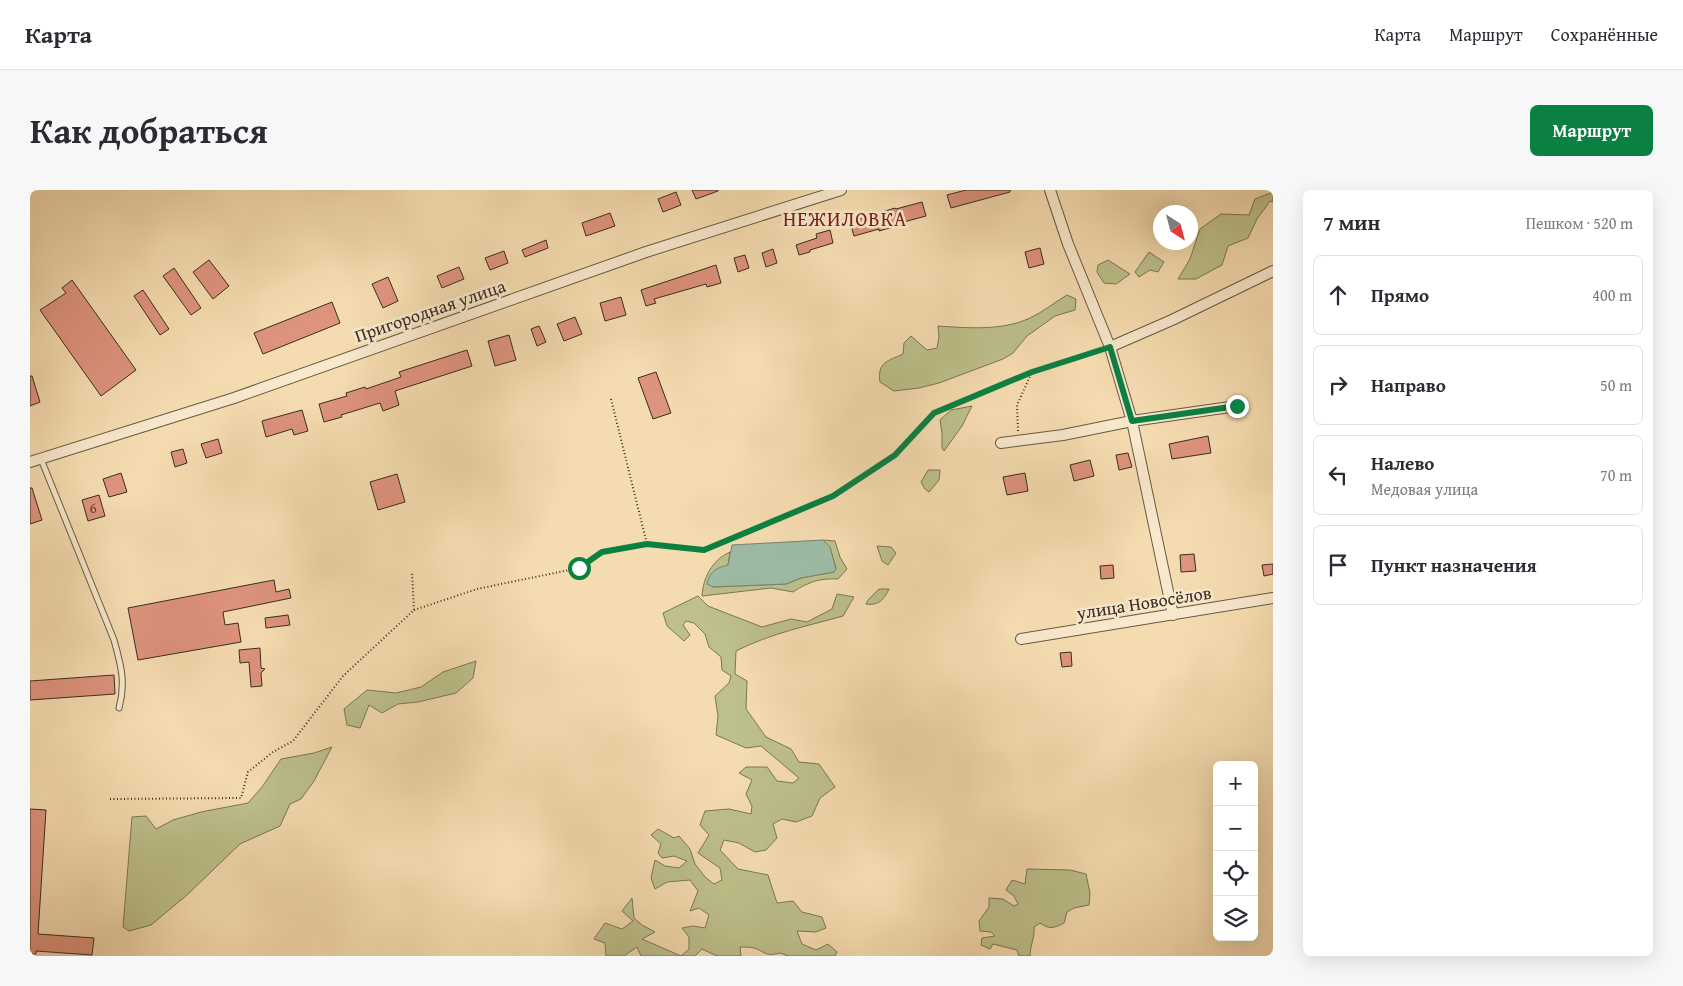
<!DOCTYPE html>
<html lang="ru">
<meta charset="utf-8">
<style>
:root{--surface:#fff;--page:#f7f7f7;--text:#2b2b33;--muted:#7c7c81;--line:#e1e1e2;--accent:#0b8043}
body{margin:0;font-family:"Gentium Book Plus",serif;background:var(--page);color:var(--text)}
.controls{position:absolute;right:15px;bottom:15px;display:grid;overflow:hidden;border-radius:8px;box-shadow:0 5px 20px #0002}
.controls button{width:45px;height:45px;display:grid;place-items:center;padding:0;border:0;border-bottom:1px solid var(--line);background:var(--surface);color:var(--text);font:25px sans-serif}
.compass{position:absolute;left:1123px;top:15px;width:45px;height:45px;border-radius:50%;background:var(--surface);box-shadow:0 5px 20px #0002;rotate:144deg}
.stop{position:absolute;width:15px;height:15px;margin:-11px;border:4px solid #0b8043;border-radius:50%;background:#fff}
.stop.end{background:#0b8043;border-color:#fff;box-shadow:0 1px 5px #0008}
.list{margin:0;padding:0;list-style:none}
h2{display:flex;justify-content:space-between;align-items:center;height:65px;margin:0;padding:0 20px;font-size:21px}
h2 small{font-size:16px;font-weight:400;color:var(--muted)}
.list li{display:grid;grid-template-columns:32px 1fr auto;gap:15px;align-items:center;box-sizing:border-box;height:80px;margin:0 10px 10px;padding:0 10px;border:1px solid var(--line);border-radius:8px}
.list b{display:block;font-size:19px;white-space:nowrap}
.list p{margin:0;font-size:16px;white-space:nowrap;color:var(--muted)}
.list em{font-size:16px;font-style:normal;color:var(--muted)}
.icon{flex:none;width:28px;height:28px;fill:none;stroke:currentColor;stroke-width:2;stroke-linecap:round;stroke-linejoin:round}
.map{position:relative;flex:none;width:1243px;height:766px;overflow:hidden;border-radius:8px}
header{display:flex;align-items:center;gap:30px;box-sizing:border-box;height:70px;padding:0 25px;background:var(--surface);border-bottom:1px solid var(--line)}
header strong{font-size:24px}
nav{display:flex;gap:28px;margin-inline-start:auto;font-size:18px}
.intro{display:flex;align-items:center;justify-content:space-between;box-sizing:border-box;height:120px;padding:0 30px}
h1{margin:0;font-size:35px}
.button{padding:12px 22px;border-radius:8px;background:var(--accent);color:#fff;font-size:18px;font-weight:700}
main{display:flex;gap:30px;padding:0 30px}
aside{flex:1;background:var(--surface);border-radius:8px;box-shadow:0 5px 20px #0002}
.map>svg:first-child{display:block}
.green{fill:#bdc08b;stroke:#7a7656}
.water{fill:#9dbca6;stroke:#758371}
.building{fill:#de937d;stroke:#382d22}
.lines{fill:none;stroke-linecap:round;stroke-linejoin:round}
.lane-casing{stroke:#675946;stroke-width:7}
.street-casing{stroke:#675946;stroke-width:12}
.path{stroke:#382d22;stroke-width:2;stroke-dasharray:1 2.5;stroke-linecap:butt}
.lane{stroke:#f8e8cc;stroke-width:5}
.street{stroke:#f8e8cc;stroke-width:10}
.route{stroke:#0b8043;stroke-width:6}
.labels{text-anchor:middle;stroke-width:5;stroke-linejoin:round;paint-order:stroke}
.number-label{font-size:15px;fill:#624639}
.street-label{font-size:18px;fill:#382d22;stroke:#f8e8cc}
.quarter-label{font-size:20px;letter-spacing:1px;fill:#7a1f14;stroke:#f8e8cc}
</style>
<header>
<strong>Карта</strong>
<nav><a>Карта</a><a>Маршрут</a><a>Сохранённые</a></nav>
</header>
<div class="intro"><h1>Как добраться</h1><a class="button">Маршрут</a></div>
<main>
<div class="map">
<svg width="1243" height="766" viewBox="0 0 1243 766">
<rect width="100%" height="100%" fill="#f5dcb0"/>
<filter id="stains"><feTurbulence type="fractalNoise" baseFrequency=".004" numOctaves="4"/><feColorMatrix values="0 0 0 0 .2 0 0 0 0 .09 0 0 0 0 .02 0 0 0 .5 -.17"/></filter>
<radialGradient id="worn" r=".72"><stop offset=".6" stop-color="#630" stop-opacity="0"/><stop offset="1" stop-color="#630" stop-opacity=".3"/></radialGradient>
<path class="green" d="M1243,2v10l-3,-1 -13,18 -9,19 -20,8 -6,19 -26,14h-18l12,-20 10,-30 21,-15 28,1 6,-16z
M1119,62l15,10 -6,10 -8,-2 -11,7 -4,-5z
M1078,70l22,14 -14,10 -12,-1 -7,-11 1,-7z
M1037,105l9,4 -1,11 -20,6 -28,20 -14,17 -10,6 -64,24 -20,5 -25,3 -14,-9c-3,-20 8,-21 23,-28l1,-11 7,-7 16,14 10,-2 2,-11 -1,-11c30,2 64,5 92,-8 13,-6 25,-16 37,-23z
M942,216l-10,20 -18,25 -2,-3v-15l-2,-13 11,-10z
M898,280h12l-1,10 -10,12 -4,-3 -4,-7z
M793,350l12,1 5,16 7,12 -9,10c-18,-1 -30,3 -45,13l-22,-4 -69,8c1,-18 10,-36 28,-44l-2,13 -15,22 73,-3 15,-6 33,-6 2,-4 -6,-20z
M847,356l14,1 5,6 -8,12 -6,-4z
M849,399h10c-5,11 -11,17 -23,15l2,-4z
M807,404l17,3 -11,19c-36,10 -74,18 -107,35l-1,23 12,7 -1,28 20,28 25,12 8,13 20,2 16,23 -15,11 -8,18 -16,6 -14,-3 -9,5 4,14 -11,12 -11,2 -16,-9 -15,-3 -4,10 18,19 30,6 9,28 16,-2 9,11 20,5 4,11 -10,4 -19,-1 5,13 14,6 12,-6 9,8 -2,4h-47l-8,-3c-13,3 -13,1 -23,-4 -5,-2 -12,-2 -17,-2l1,9h-24l-15,-7 -7,7h-14l8,-7v-12l-7,-9 11,-2 12,2 4,-13 -10,-7 -9,3 8,-20 -8,-11 -23,2 -12,7 -4,-11 4,-18 10,6 14,2 8,-7 -13,-5 -12,2 -4,-5 3,-9 -10,-9 7,-6 16,9 5,-2 11,13 5,15 10,13 9,7 8,-4 -2,-12 -22,-15 11,-18 -9,-10 5,-14 24,-2 22,5 1,-8 -6,-12 6,-14 -13,-7 7,-6h21l10,14 16,2 6,-5 -38,-32 -15,2 -30,-13 2,-19 -3,-20 14,-13 2,-7 -9,-6 -1,-13 -12,-10 -4,-13 -11,-11 -8,-2 -3,4 7,10 -6,6 -17,-15 -4,-13 35,-17 10,10 54,21 29,-8 16,3 25,-13z
M446,471l-3,17 -17,15 -38,9 -20,2 -16,9 -13,-8 -9,23 -13,-3 -3,-16 23,-19 29,3 25,-6 22,-15z
M302,557l-18,34 -13,18 -11,5 -10,22 -40,18 -53,51 -36,30 -22,6 -6,-4 9,-110 14,-1 10,13 17,-9 28,-8 47,-9 14,-16 19,-28 33,-6z
M997,679l43,1 16,4 4,19 -1,12 -15,3 -7,4 -3,11c-10,5 -14,7 -24,0l-6,4c1,10 -4,19 -4,29h-11l-2,-6 -24,-6 -3,5 -9,-4 1,-7 13,-2 -4,-4 -11,-1 -1,-10 10,-14v-9l14,1 11,7 4,-2 -4,-8 -8,-6 6,-10 13,4z
M602,708l2,20 8,7 13,7 -13,7 39,17h-40l-4,-9 -13,9h-18l-1,-13 -11,-4 11,-16 17,6 11,-8 -11,-10z"/>
<path class="water" d="M793,350l7,7 6,22 -2,3 -33,6 -15,6 -73,3 -6,-3c3,-13 9,-16 21,-19l4,-20z"/>
<path class="building" d="M662,0h26v1l-22,8z
M936,0h44v2l-59,16 -4,-13z
M646,2l5,13 -18,7 -5,-13z
M892,12l4,14 -26,7v2l-21,6v-2l-25,7 -4,-14 45,-14 1,1z
M580,23l5,13 -29,10 -4,-13z
M800,40l3,13 -23,7v2l-11,3 -3,-10 21,-7 -1,-4z
M516,50l2,8 -23,9 -3,-7z
M1010,58l4,16 -15,4 -4,-16z
M743,59l4,14 -11,4 -4,-14z
M474,61l4,12 -18,7 -5,-12z
M715,65l4,13 -11,4 -4,-14z
M179,70l20,26 -16,13 -20,-27z
M686,75l5,18 -14,4 -1,-3 -52,15 2,4 -10,3 -5,-16z
M429,77l5,12 -22,9 -5,-12z
M144,78l27,40 -10,7 -28,-39z
M358,87l10,24 -15,7 -11,-24z
M42,90l64,90 -35,26 -61,-86 26,-17 -4,-5z
M113,100l26,39 -9,6 -26,-39z
M591,107l5,18 -21,6 -5,-18z
M302,112l8,21 -77,31 -9,-21z
M545,127l7,17 -18,7 -7,-17z
M509,136l7,16 -9,4 -6,-17z
M479,145l7,25 -21,6 -7,-25z
M437,160l5,16 -77,25 4,14 -16,6 -3,-8 -39,12 1,2 -18,5 -5,-18 28,-8 -1,-3 19,-6 1,2 35,-12 -2,-5z
M626,182l15,41 -18,6 -15,-41z
M0,186h2l8,26 -10,4z
M272,220l6,21 -14,4 -2,-6 -26,8 -4,-16z
M1178,246l3,17 -39,6 -3,-15z
M188,249l4,14 -16,5 -5,-14z
M153,259l4,14 -12,4 -4,-15z
M1098,263l4,14 -13,3 -3,-15z
M1060,270l4,16 -20,5 -4,-16z
M91,283l6,19 -18,5 -6,-18z
M995,283l3,18 -21,4 -4,-18z
M367,284l8,28 -27,8 -8,-28z
M0,298h2l10,32 -12,4z
M69,305l6,21 -17,5 -6,-21z
M1164,364l2,17 -15,1 -1,-17z
M1243,374v10l-9,2 -2,-11z
M1083,375l1,13 -13,1 -1,-13z
M244,390l2,12 13,-3 2,9 -68,14 2,13 13,-2 3,19 -103,18 -10,-52z
M258,425l2,10 -24,3 -1,-10z
M230,458l1,20 4,1 -4,4 1,13 -11,1 -2,-25 -9,1 -1,-13z
M1041,462l1,14 -10,1 -2,-14z
M84,485l1,19 -85,6v-19z
M0,619l16,1 -8,124 56,4 -2,17 -56,-4v3h-6z"/>
<g class="lines">
<defs>
<path id="lane" d="M11,269l73,181c7,25 12,43 5,68"/>
<path id="street" d="M1020,0l18,54 42,103 22,74 41,194
M1080,157l62,-27 101,-49
M971,253l62,-8 69,-14 105,-15
M0,272l204,-64 412,-146 195,-62
M991,449l252,-41"/>
</defs>
<use href="#lane" class="lane-casing"/>
<use href="#street" class="street-casing"/>
<path class="path" d="M581,209l36,145
M988,241l-1,-26 15,-33
M384,420l63,-21 102,-21 24,-16 44,-8 57,6 129,-55 62,-40 39,-42 98,-41 70,-22
M80,609l131,-1 7,-26 25,-20 20,-11 50,-65 71,-66 -2,-38"/>
<use href="#lane" class="lane"/>
<use href="#street" class="street"/>
</g>
<g class="lines">
<path class="route" d="M549,378l23,-16 45,-8 57,6 129,-54 62,-41 39,-42 98,-41 78,-25 22,74 105,-15"/>
</g>
<g class="labels">
<g class="number-label">
<text x="63" y="323">6</text>
</g>
<g class="street-label">
<text transform="translate(400 121) rotate(-19)" y="6">Пригородная улица</text>
<text transform="translate(1114 413) rotate(-9)" y="6">улица Новосёлов</text>
</g>
<g class="quarter-label">
<text x="815" y="36">НЕЖИЛОВКА</text>
</g>
</g>
<rect width="100%" height="100%" filter="url(#stains)"/>
<rect width="100%" height="100%" fill="url(#worn)"/>
</svg>
<div class="controls">
<button>+</button>
<button>−</button>
<button><svg class="icon" aria-label="locate" viewBox="0 0 24 24"><circle cx="12" cy="12" r="6"/><path d="M12 2v4M12 18v4M2 12h4M18 12h4"/></svg></button>
<button><svg class="icon" aria-label="layers" viewBox="0 0 24 24"><path d="M12 4l9 5-9 5-9-5zM3 14l9 5 9-5"/></svg></button>
</div>
<svg class="compass" viewBox="-18 -18 36 36"><path d="M0-13l5 13h-10z" fill="#e53935"/><path d="M0 13l5-13h-10z" fill="#7c7c81"/></svg>
<div class="stop" style="left:549px;top:378px"></div>
<div class="stop end" style="left:1207px;top:216px"></div>
</div>
<aside>
<h2>7 мин<small>Пешком · 520 m</small></h2>
<ul class="list">
<li><svg class="icon" aria-label="ahead" viewBox="0 0 24 24"><path d="M12 20V5M6 11l6-6 6 6"/></svg><div><b>Прямо</b></div><em>400 m</em></li>
<li><svg class="icon" aria-label="right" viewBox="0 0 24 24"><path d="M7 20v-9h11M14 6l5 5-5 5"/></svg><div><b>Направо</b></div><em>50 m</em></li>
<li><svg class="icon" aria-label="left" viewBox="0 0 24 24"><path d="M17 20v-9H6M10 6l-5 5 5 5"/></svg><div><b>Налево</b><p>Медовая улица</p></div><em>70 m</em></li>
<li><svg class="icon" aria-label="arrive" viewBox="0 0 24 24"><path d="M6 21V4h12l-3 4 3 4H6"/></svg><div><b>Пункт назначения</b></div></li>
</ul>
</aside>
</main>
